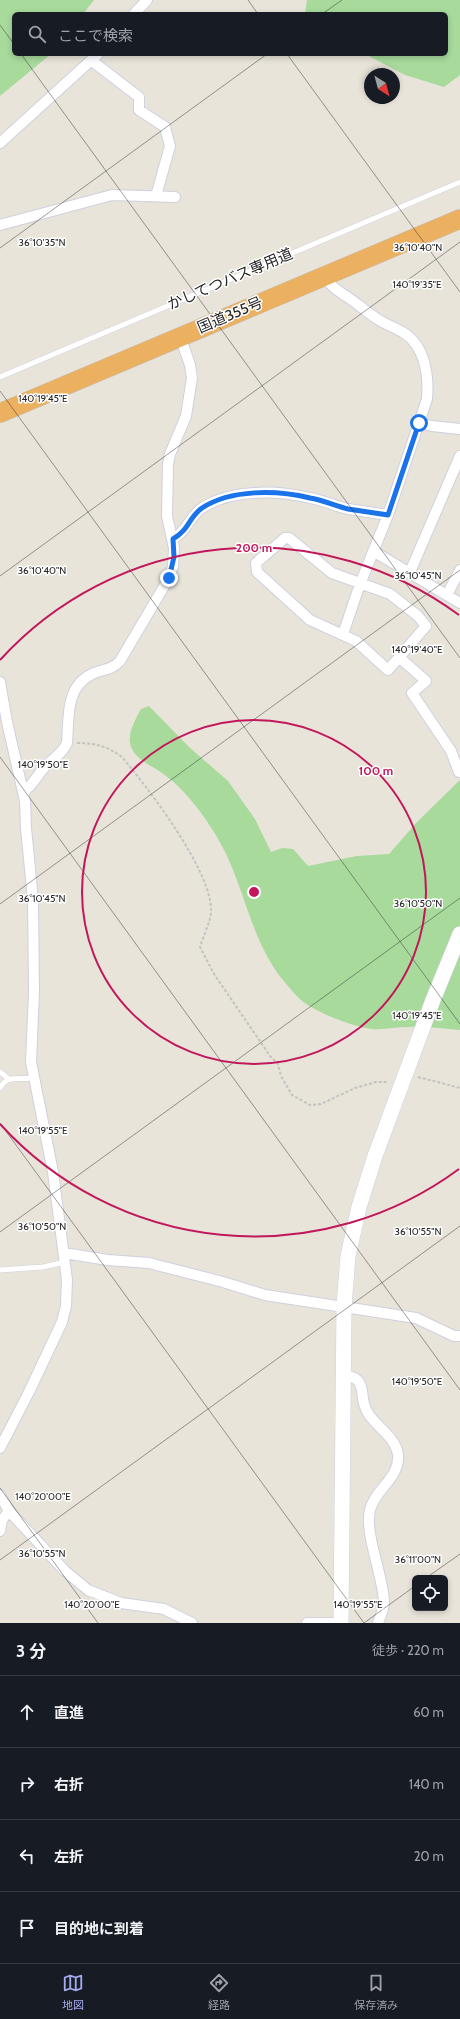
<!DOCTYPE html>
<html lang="ja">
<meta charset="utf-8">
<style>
:root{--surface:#171b24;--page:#20242c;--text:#f1f3f6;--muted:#9ea1a6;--line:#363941;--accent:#a6abef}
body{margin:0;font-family:Cabin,"Noto Sans JP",sans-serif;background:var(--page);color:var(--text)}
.controls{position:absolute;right:12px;bottom:12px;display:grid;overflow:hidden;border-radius:6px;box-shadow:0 2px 6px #0003}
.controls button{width:36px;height:36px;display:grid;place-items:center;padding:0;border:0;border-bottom:1px solid var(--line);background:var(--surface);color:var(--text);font:20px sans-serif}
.compass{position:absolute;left:364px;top:68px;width:36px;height:36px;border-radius:50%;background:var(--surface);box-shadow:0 2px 6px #0003;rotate:144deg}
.stop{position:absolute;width:12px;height:12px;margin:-9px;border:3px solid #1a73e8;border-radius:50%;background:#fff}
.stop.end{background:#1a73e8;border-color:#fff;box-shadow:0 1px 4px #0008}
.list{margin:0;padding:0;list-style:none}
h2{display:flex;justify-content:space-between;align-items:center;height:52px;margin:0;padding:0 16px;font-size:17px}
h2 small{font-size:13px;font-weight:400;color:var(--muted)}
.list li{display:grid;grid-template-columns:26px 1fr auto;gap:12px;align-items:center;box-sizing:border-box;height:72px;padding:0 16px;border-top:1px solid var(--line)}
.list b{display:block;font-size:15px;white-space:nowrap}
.list em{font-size:13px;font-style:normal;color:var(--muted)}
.icon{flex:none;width:22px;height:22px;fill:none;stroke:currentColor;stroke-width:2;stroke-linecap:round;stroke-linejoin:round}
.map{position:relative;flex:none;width:460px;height:1623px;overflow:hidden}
.search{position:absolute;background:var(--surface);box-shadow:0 2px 6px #0003;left:12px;right:12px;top:12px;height:44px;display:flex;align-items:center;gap:10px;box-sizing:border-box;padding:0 14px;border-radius:6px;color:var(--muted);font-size:15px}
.sheet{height:340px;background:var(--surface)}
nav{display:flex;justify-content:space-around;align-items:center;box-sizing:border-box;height:56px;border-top:1px solid var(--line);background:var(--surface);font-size:11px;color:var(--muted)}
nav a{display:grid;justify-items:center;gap:2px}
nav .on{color:var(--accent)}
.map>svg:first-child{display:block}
.green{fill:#a8da9c}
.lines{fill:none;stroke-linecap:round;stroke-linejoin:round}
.lane-casing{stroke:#d0d0df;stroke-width:6}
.street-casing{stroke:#d0d0df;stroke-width:12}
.secondary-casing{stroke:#d0d0df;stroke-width:16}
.highway-casing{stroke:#c3c3c3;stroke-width:20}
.path{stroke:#c3c3c3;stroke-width:2;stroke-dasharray:3 2;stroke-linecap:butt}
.lane{stroke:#fff;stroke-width:5}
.street{stroke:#fff;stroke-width:10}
.secondary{stroke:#fff;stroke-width:15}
.highway{stroke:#ecb061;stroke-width:19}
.route{stroke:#1a73e8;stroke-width:5}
.ticks{fill:none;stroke:#272727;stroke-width:1;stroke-opacity:0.45}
.ring{fill:none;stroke:#c2185b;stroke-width:2}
.labels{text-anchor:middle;stroke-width:3;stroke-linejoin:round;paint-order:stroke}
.street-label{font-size:15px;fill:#272727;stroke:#fff}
.ticks-label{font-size:10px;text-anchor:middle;fill:#272727;stroke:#fff;stroke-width:3;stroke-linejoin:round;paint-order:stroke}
.centre{fill:#c2185b;stroke:#fff;stroke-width:2}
.ring-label{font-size:12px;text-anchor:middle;font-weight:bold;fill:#c2185b;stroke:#fff;stroke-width:3;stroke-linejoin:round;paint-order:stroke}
</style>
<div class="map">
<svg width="460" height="1623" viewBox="0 0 460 1623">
<rect width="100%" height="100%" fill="#e8e4da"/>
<path class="green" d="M0,0h94l-11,14h-69v40h37l-51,42z
M307,0h153v75l-16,12 -39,-12 -40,-21h81v-40h-141z
M149,706l40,41 39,34 27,38 16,33 11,-4 11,1 15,17 49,-10 32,-2 28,-32 43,-42v250c-17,-1 -34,-4 -51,-3 -12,0 -25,3 -37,2 -16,-2 -44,-12 -59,-21 -10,-5 -18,-13 -25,-22 -39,-43 -42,-101 -71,-149 -13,-22 -33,-49 -55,-64 -11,-8 -29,-14 -32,-30 -2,-10 6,-25 11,-34z"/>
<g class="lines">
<defs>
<path id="lane" d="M0,377l460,-195
M0,1072l9,7
M0,1088c7,-14 21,-8 34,-10
M0,1270l43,-3 22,-5"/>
<path id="street" d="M134,14l13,-14
M92,61l47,36v13l26,17 5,19 -14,50
M0,143l98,-89
M0,225l112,-30 63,2
M324,276c6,10 15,16 25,22 10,7 20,16 30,22 8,5 17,8 25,13 21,13 25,43 23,66l-39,116 -28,69 -17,50
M419,423l13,3 28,3
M285,538h4l43,35 58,21 28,22 8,10 -38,44 -32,-29 -46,-21 -53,-48 -1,-9z
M173,539c15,-9 16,-22 29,-31 29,-19 75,-18 108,-10 13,2 25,8 38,11 13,2 27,4 40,6
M373,551l87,52
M410,572l50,-116
M447,595l13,-25
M400,658l26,23 -14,12 39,58 8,21
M0,682l7,40 18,79 1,27 7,72 1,92 -3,70 22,110 14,108 -1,26 -4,16 -33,70 -29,56
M24,791c9,-6 12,-14 19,-22 8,-10 19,-14 24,-26 2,-25 -2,-56 25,-69 11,-5 20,-4 28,-13l49,-83 4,-12 1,-18 -7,-32 1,-52 2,-10 16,-38 6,-38 -2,-13 -10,-29
M64,1253l44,7 41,3 74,19 42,13 151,23 38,18h6
M343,1375c6,1 13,2 16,7 6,10 1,19 9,31 8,14 28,24 30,42 2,23 -23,34 -28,55 -6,23 14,68 14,93 0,6 -4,14 -6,20
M0,1495l9,16 -7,9 -2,11
M9,1511l56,60 23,19 33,13 43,6 28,14
M307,1623h25"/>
<path id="secondary" d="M341,1623l3,-317 4,-50 11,-49 16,-51 58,-156 27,-66"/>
<path id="highway" d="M0,413l460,-194"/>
</defs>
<use href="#lane" class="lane-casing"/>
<use href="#street" class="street-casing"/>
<use href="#secondary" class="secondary-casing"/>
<use href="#highway" class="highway-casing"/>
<path class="path" d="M77,743c18,0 30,3 45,14 26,31 91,115 89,155 -1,12 -8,24 -11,35l14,27 56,82 8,8 3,12 11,19 18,10 11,-1 34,-16 21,-6h12
M418,1077l42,11"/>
<use href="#lane" class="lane"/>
<use href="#street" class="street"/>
<use href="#secondary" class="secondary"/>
<use href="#highway" class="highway"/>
</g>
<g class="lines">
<path class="route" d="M169,578l5,-21 -1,-18c16,-9 16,-22 29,-31 29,-19 75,-18 108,-10 13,2 25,8 38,11 13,2 27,4 40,6l31,-92"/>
</g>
<path class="ticks" d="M248,0l10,14M322,14l20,-14M0,25l14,19M21,54l439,604M287,54l173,238M0,248l267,-194M0,391l460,633M0,576l460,-334M0,757l460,633M0,904l460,-334M0,1123l364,500M0,1232l460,-334M0,1488l98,135M0,1560l460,-334M426,1578l34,-24M364,1623l51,-37"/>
<g class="ring">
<circle cx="254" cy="892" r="172"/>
<path d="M459 1169A344 344 0 0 1 0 1124M0 660A344 344 0 0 1 459 615"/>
</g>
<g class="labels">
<g class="street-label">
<text transform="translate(230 279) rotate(-23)" y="5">かしてつバス専用道</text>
<text transform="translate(230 315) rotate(-23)" y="5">国道355号</text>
</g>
</g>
<g class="ticks-label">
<text x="42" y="246">36°10'35"N</text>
<text x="418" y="251">36°10'40"N</text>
<text x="417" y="288">140°19'35"E</text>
<text x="43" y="402">140°19'45"E</text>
<text x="42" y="574">36°10'40"N</text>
<text x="418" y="579">36°10'45"N</text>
<text x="417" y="653">140°19'40"E</text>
<text x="43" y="768">140°19'50"E</text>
<text x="42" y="902">36°10'45"N</text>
<text x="418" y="907">36°10'50"N</text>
<text x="417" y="1019">140°19'45"E</text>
<text x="43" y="1134">140°19'55"E</text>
<text x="42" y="1230">36°10'50"N</text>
<text x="418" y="1235">36°10'55"N</text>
<text x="417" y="1385">140°19'50"E</text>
<text x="43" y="1500">140°20'00"E</text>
<text x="42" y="1557">36°10'55"N</text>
<text x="418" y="1563">36°11'00"N</text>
<text x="92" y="1608">140°20'00"E</text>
<text x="358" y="1608">140°19'55"E</text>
</g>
<circle cx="254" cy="892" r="6" class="centre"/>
<g class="ring-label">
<text x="254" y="552">200 m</text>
<text x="376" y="775">100 m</text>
</g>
</svg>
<div class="controls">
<button><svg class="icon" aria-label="locate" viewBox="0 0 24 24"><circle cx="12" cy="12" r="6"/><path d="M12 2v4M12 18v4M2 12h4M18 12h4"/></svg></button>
</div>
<svg class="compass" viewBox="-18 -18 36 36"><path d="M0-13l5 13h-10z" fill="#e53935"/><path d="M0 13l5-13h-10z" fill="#9ea1a6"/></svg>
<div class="stop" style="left:419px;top:423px"></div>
<div class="stop end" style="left:169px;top:578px"></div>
<div class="search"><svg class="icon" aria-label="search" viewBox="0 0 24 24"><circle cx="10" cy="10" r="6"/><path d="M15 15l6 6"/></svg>ここで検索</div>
</div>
<section class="sheet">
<h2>3 分<small>徒歩 · 220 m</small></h2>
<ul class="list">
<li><svg class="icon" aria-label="ahead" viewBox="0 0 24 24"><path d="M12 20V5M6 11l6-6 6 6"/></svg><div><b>直進</b></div><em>60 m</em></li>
<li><svg class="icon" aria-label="right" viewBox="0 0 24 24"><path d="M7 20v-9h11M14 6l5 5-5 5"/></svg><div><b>右折</b></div><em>140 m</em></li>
<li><svg class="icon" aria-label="left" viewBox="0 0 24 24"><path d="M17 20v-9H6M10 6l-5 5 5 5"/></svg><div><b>左折</b></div><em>20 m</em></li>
<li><svg class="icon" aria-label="arrive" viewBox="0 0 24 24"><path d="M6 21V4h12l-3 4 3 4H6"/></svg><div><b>目的地に到着</b></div></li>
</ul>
</section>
<nav>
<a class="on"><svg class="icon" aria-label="map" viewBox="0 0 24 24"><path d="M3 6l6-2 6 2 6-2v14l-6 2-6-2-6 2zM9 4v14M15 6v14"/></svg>地図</a>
<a><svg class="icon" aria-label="directions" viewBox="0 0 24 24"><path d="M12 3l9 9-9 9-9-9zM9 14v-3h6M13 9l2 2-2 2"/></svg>経路</a>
<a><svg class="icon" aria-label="saved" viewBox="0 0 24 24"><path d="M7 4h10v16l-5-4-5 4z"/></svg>保存済み</a>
</nav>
